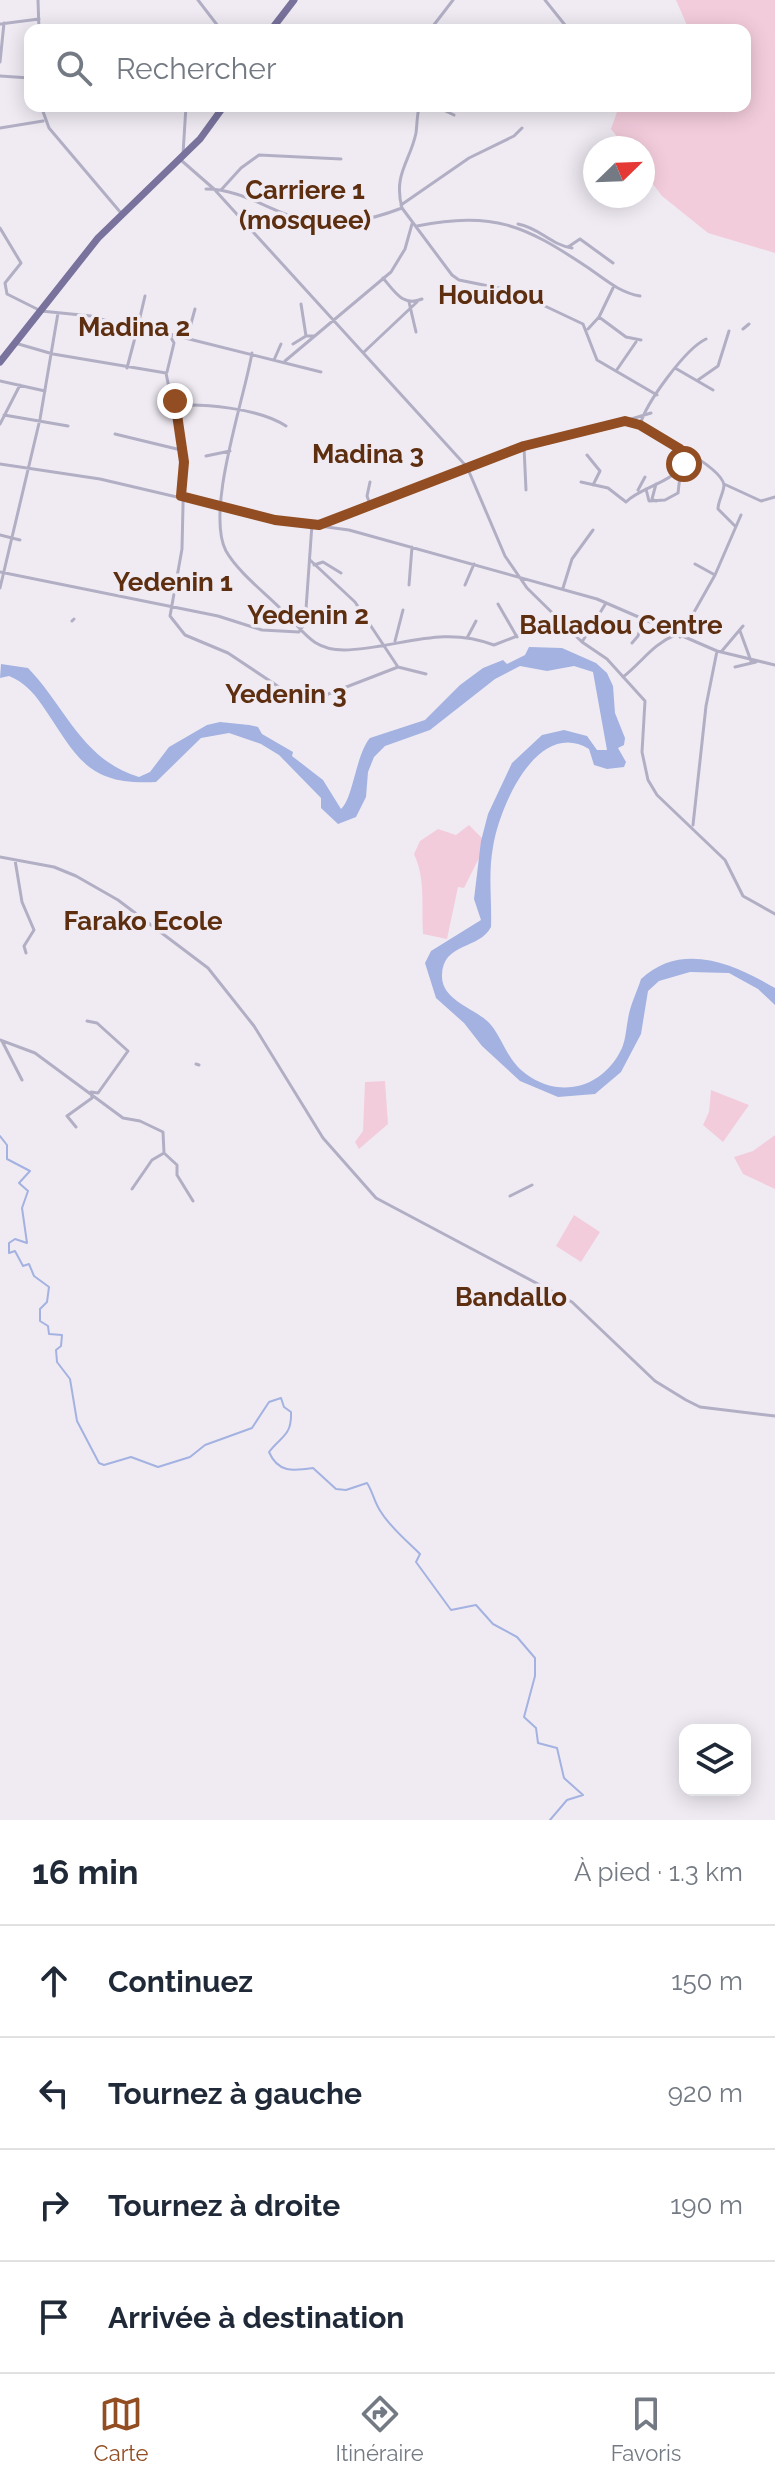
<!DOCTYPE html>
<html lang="fr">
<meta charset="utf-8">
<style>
:root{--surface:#fff;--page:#f6f6f7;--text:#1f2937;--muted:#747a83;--line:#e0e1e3;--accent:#924e22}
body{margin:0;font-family:Raleway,sans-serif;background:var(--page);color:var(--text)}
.controls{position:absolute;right:24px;bottom:24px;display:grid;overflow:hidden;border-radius:16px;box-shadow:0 4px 20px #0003}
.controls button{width:72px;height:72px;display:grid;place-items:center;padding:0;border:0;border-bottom:2px solid var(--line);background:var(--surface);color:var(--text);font:40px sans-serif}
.compass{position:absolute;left:583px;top:136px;width:72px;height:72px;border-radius:50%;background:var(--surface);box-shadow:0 4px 20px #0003;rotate:67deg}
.stop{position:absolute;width:24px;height:24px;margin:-18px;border:6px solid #924e22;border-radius:50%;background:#fff}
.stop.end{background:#924e22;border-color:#fff;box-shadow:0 2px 8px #0008}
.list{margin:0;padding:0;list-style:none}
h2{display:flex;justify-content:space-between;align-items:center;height:104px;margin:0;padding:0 32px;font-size:34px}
h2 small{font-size:26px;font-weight:400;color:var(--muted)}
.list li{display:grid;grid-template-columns:52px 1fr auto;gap:24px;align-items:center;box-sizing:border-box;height:112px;padding:0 32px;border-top:2px solid var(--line)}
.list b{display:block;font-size:30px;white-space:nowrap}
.list em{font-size:26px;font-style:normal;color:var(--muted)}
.icon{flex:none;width:44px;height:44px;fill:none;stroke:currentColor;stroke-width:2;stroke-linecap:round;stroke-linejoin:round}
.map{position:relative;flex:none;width:775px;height:1820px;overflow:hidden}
.search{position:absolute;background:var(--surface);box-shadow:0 4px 20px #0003;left:24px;right:24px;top:24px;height:88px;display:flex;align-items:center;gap:20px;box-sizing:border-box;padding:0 28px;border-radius:16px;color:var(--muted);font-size:30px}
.sheet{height:552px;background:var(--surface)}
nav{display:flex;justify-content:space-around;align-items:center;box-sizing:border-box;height:112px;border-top:2px solid var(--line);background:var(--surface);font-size:22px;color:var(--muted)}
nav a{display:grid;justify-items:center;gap:4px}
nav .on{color:var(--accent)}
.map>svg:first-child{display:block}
.green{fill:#f3ccdc}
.water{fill:#a3b2e1}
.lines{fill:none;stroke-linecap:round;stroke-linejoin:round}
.stream{stroke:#a3b2e1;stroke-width:2}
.minor{stroke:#b2afc5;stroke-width:3}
.trunk{stroke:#78729c;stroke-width:7}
.route{stroke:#924e22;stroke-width:10}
.labels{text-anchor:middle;stroke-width:7;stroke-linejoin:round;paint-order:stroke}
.neighbourhood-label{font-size:26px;font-weight:bold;fill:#5d2f10;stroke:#f0ebf3}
</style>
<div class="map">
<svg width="775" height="1820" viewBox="0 0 775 1820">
<rect width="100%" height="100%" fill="#f0ebf3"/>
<path class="green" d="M676,0h99v253l-67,-20 -46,-37 -19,-25v-23h-17l-15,-19 8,-23h126v-76h-56z
M469,825l13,13v14l-18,36 -6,-1 -11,52 -24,-5c-2,-28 3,-54 -9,-80l6,-13 18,-12 18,6z
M385,1081l3,43 -29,25 -4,-7 8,-11 2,-49z
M711,1090l38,15 -26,37 -20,-17 6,-13z
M775,1135v54l-32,-15 -9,-17 19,-6z
M574,1215l26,17 -19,30 -25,-16z"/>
<path class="water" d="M529,647l33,1 34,15 11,10 6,13 2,27 10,25 -1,7 -6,3 8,14 -2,5 -17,2 -13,-4 -5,-16c-52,-31 -90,59 -96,98 -5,27 -1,53 -2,80 -12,23 -48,15 -49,48 -1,27 35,33 49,50 13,16 16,35 35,49 35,26 78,13 96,-26 4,-10 4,-19 6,-29 2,-14 9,-27 13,-40 41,-38 93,-15 134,9v17l-17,-16 -29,-16 -39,-1 -31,9 -11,10 -7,43 -20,38 -26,22 -37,3 -38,-16 -38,-35 -18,-23 -28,-25 -11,-35 6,-12 50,-31 -7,-21 7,-58 7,-27 24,-51 30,-28 22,-5 23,6 10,14h10l-14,-78 -19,-6 -27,5 -27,-5 -25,13 -65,51 -45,16 -11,11 -6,15 -2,25 -10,20 -18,7 -17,-16v-10l-42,-43 -18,-11 -32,-11 -28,5 -45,44c-70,4 -79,-26 -114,-77 -9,-13 -18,-23 -33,-29l-9,2 1,-14 27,4c37,38 54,92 111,109l11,-5 19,-25 38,-22 13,-3 29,3 9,2 4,7 31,18 -1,4 31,24 18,29c12,-10 15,-55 29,-71l55,-18 35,-35 23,-17 20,-8 4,4 18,-9z"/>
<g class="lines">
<path class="stream" d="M0,1136l7,9v14l23,12 -11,12 9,8 -6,17 5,35 -12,-4 -6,4v10l6,-2 8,15 6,-2 5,12 15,11 -2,15 -7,7v12l8,5 1,8 13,1 -1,11 -5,4 1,12 13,17 7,42 22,42 5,2 27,-8 27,10 32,-10 15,-12 47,-17 17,-26 12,-4 3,9 7,5c1,24 -10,24 -22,40 9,21 24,19 44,16l23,21 10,1 21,-7c6,9 7,19 14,29 9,15 28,31 39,42l-4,8 35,48 25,-5 17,19 24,13 18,21v18l-11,41 12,11 2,15 19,5 7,30 19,17 -16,5 -17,20"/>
<path class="minor" d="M38,0l1,30
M198,0l23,30
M545,0l24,30
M0,24l39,-5
M430,30l23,-30
M0,62l4,-39
M0,76l30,2
M41,106l8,22 72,85
M416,106h10
M435,106l19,9
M419,107c-2,9 -2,18 -3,26 -6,29 -23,41 -14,75l50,67 7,5 54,11 70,33 14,36 60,35
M0,128l43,-7
M183,154l3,-48
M182,161l32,28 253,278 38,89 22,32 55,54 25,17 38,42 -3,51 6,28 9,15 68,65 18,36 32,18
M206,189c33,0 59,19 90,29 36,11 72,3 106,-10
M221,190l20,-22 18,-13 82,4
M401,205l68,-47 45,-22 8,-8
M518,224c22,4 33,21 54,24
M417,226c77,-15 107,-1 170,41 18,12 31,25 53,29
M0,228l21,35 -16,20 2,11 34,17 50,5 46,14 -10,38
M568,247l12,-8 33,24
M383,278c12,14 20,29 39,21
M145,296l-8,34 32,4 5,9 -7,29
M409,302l7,30
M301,304l5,32h8
M599,317l27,20 15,3
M588,329l11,-12 14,-29
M743,329l6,-5
M169,334l152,38
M187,338l8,-29
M15,343l38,11 113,19 18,89 -2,87 -12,67 15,19 43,18 54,36 25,7h16l75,-29 -43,-65 -45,-42
M293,344l13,-8
M364,352l53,-50
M252,353c-8,47 -47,158 -26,198 12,21 38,41 55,58 22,20 29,41 63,41 53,-1 96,-26 150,-5l41,-16 34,1
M274,360l7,-16
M285,361l106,-89 14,-23 7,-25
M675,368l38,22
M616,371l20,-29
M698,380l20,-14 11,-35
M0,381l45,10
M170,406c32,-3 89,2 116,20
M4,415l64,11
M628,420l23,-7
M0,424l20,-39
M640,425c6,-22 45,-76 66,-86
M115,434l66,16
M524,447l2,43
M587,455l13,16 -7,14
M206,456l24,-5
M0,464l100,15 175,41 74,10 248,69 120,52 58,14
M370,482l-3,14 3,8
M581,482l27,6 18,14c16,-16 49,-19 58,-41l-4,-12
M656,484l-4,15 4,2
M724,484l37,17 14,-4
M646,489l3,12 16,-1 13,-7 3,-26
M638,490l7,-13
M323,524l201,-78 101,-25c18,5 97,45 99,64 0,7 -6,16 -6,24l17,17
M0,535l20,5
M695,564l20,11
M314,565l9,-3 18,11
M0,572l218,44 44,14 37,2 6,-9 7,-99
M409,585l3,-38
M465,585l9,-21
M0,588l40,-169 18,-106
M563,588l9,-29 21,-29
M498,604l19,33
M72,621l2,-2
M740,631l11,30
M680,637l35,-62 26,-60
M467,638l9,-17
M395,641l8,-31
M582,642l24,-39
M632,643l6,-7 5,-17
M721,652l22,-26
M398,667l28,7
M735,667l21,-5
M623,677c19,-15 30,-33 52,-42
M693,825l13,-119 11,-55
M0,857l54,10 22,9 42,24 90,68 46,58 69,112 53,60 196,104 83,79 31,19 14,7 75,9
M15,860l7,42 12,28 -10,16 2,7
M0,1040l35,13 88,65 17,3 23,11 1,21 -12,7 -20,29
M2,1041l20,39
M196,1064l3,1
M76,1127l-9,-11 25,-18 -1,-6 7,1 30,-42 -31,-28 -10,-2
M164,1153l13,12v10l16,26
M510,1196l22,-11"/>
<path class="trunk" d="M271,30l23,-30
M0,362l98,-124 102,-99 24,-33"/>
</g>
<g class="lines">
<path class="route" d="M175,401l9,61 -3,34 94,24 44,5 205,-79 101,-25 15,4 40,24 4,15"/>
</g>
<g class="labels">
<g class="neighbourhood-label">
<text x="305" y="199">Carriere 1<tspan x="305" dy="30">(mosquee)</tspan></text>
<text x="491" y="304">Houidou</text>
<text x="134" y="336">Madina 2</text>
<text x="368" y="463">Madina 3</text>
<text x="173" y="591">Yedenin 1</text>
<text x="308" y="624">Yedenin 2</text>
<text x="621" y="634">Balladou Centre</text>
<text x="286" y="703">Yedenin 3</text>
<text x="143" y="930">Farako Ecole</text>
<text x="511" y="1306">Bandallo</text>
</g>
</g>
</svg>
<div class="controls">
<button><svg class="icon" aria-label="layers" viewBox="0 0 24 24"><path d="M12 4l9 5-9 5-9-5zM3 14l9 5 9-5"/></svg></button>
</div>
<svg class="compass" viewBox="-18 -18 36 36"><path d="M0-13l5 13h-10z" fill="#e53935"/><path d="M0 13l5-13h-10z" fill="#747a83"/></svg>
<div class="stop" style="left:684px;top:464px"></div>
<div class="stop end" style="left:175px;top:401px"></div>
<div class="search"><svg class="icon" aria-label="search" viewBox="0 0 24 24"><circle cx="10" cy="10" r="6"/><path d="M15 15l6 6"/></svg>Rechercher</div>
</div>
<section class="sheet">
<h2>16 min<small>À pied · 1.3 km</small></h2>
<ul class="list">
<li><svg class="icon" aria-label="ahead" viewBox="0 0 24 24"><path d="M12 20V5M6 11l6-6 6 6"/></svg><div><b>Continuez</b></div><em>150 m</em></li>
<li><svg class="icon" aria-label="left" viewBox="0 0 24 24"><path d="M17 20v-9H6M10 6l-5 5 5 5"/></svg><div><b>Tournez à gauche</b></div><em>920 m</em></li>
<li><svg class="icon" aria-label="right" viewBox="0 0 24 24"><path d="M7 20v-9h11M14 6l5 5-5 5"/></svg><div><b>Tournez à droite</b></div><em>190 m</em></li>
<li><svg class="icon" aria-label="arrive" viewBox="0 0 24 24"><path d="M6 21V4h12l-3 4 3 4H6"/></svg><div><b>Arrivée à destination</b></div></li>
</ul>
</section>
<nav>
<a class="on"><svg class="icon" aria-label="map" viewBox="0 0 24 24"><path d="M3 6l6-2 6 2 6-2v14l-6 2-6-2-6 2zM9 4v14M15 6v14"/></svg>Carte</a>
<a><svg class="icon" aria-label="directions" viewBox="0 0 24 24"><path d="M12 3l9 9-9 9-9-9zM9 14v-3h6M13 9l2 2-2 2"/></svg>Itinéraire</a>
<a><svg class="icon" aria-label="saved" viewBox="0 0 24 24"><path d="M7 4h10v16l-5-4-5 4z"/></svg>Favoris</a>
</nav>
